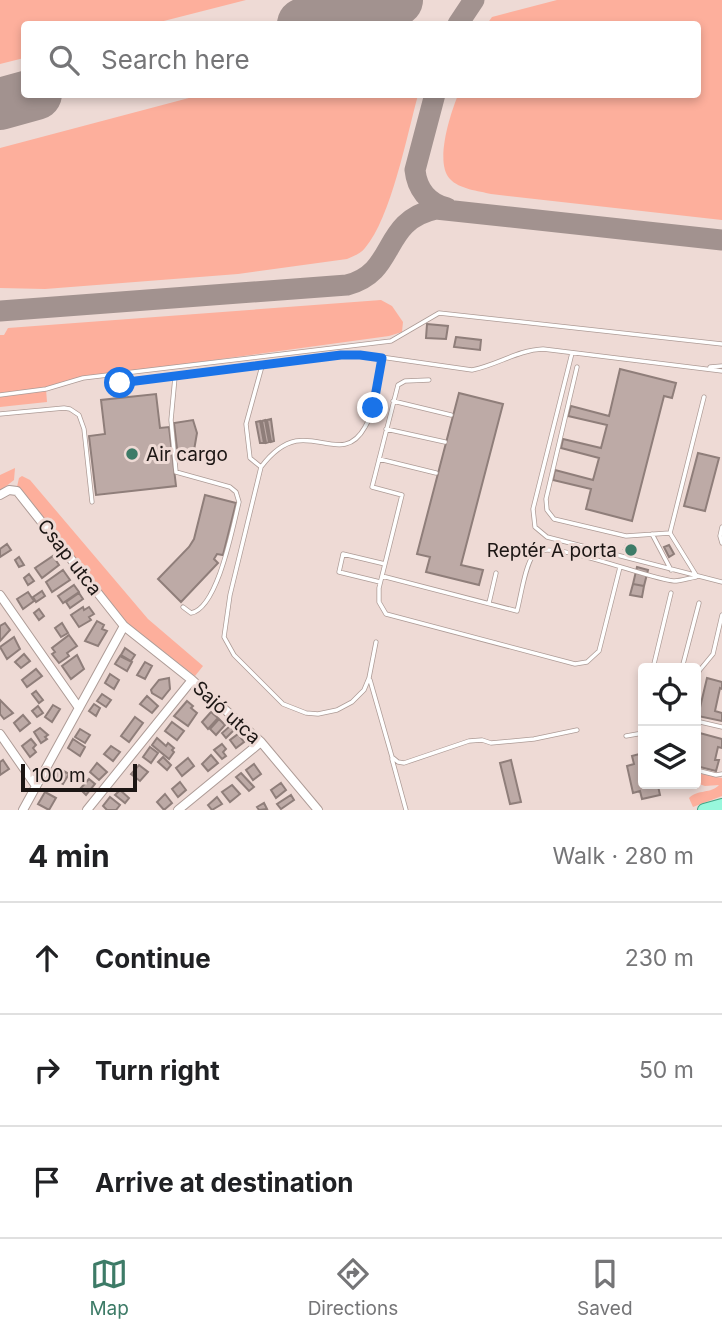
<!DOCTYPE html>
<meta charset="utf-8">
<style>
:root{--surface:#fff;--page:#f6f6f6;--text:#202124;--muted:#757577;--line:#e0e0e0;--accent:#3d7b67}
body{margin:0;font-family:Inter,sans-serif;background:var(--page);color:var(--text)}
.controls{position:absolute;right:21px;bottom:21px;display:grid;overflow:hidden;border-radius:7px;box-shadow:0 4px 10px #0003}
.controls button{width:63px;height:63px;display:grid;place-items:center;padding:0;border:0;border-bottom:2px solid var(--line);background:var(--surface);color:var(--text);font:35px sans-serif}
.scale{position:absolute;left:21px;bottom:18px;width:116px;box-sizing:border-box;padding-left:7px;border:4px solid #1c1614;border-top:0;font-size:19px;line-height:24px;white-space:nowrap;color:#1c1614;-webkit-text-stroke:5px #eedad5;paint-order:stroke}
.stop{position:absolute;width:21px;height:21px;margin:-16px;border:5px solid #1a73e8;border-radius:50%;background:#fff}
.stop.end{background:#1a73e8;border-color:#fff;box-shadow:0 2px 7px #0008}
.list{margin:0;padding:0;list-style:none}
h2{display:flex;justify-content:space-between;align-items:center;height:91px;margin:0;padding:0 28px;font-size:30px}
h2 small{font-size:23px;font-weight:400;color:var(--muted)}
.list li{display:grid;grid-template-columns:46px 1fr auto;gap:21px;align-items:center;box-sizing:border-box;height:112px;padding:0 28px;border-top:2px solid var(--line)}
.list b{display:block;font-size:26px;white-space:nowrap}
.list em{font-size:23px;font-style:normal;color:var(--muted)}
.icon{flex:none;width:38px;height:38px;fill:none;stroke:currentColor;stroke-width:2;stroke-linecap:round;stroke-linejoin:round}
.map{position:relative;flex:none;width:722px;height:810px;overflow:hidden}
.search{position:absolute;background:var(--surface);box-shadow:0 4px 10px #0003;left:21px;right:21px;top:21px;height:77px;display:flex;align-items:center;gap:18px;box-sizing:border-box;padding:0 24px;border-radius:7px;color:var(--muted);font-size:26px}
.sheet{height:427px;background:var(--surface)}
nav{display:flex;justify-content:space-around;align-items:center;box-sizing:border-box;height:98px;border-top:2px solid var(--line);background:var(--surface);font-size:19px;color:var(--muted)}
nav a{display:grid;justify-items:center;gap:4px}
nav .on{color:var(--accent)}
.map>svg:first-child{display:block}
.green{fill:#fdaf9c}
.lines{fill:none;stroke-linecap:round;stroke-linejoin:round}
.taxiway{stroke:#a2928f;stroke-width:21}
.runway{stroke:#a2928f;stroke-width:52}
.building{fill:#bdaaa6;stroke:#8f7e7a;stroke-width:2}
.service-casing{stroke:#ad9b96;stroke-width:5}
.minor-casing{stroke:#ad9b96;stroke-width:10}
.primary-casing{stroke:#40a486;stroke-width:14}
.service{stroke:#fff;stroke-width:3.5}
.minor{stroke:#fff;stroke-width:8}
.primary{stroke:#98f7dc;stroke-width:12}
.route{stroke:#1a73e8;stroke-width:9}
.poi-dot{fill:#3d7b67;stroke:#eedad5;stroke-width:2.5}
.labels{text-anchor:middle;stroke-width:6;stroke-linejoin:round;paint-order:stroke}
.poi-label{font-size:19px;fill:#1c1614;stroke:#eedad5;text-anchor:start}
.street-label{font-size:19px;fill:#1c1614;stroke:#eedad5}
</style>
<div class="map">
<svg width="722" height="810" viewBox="0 0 722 810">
<rect width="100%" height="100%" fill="#eedad5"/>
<path class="green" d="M0,0h246l-94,24h-128v34l-24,6z
M557,0h165v220l-231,-26c-12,-3 -32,-5 -41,-15 -16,-16 1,-67 8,-84l240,-1v-70h-211l5,-7z
M204,94l214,1c-11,40 -27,123 -53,153 -5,6 -11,8 -18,11l-109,15 -193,15 -45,-1v-140z
M381,300l11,6 11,16 -1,10 -13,4 -306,42 -37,11 1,13 -47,5v-72h4l4,-7z
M15,468l-1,12 -14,11v-16z
M22,476l8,4 118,139 55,47 -8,10 -69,-54 -109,-135 2,-9z
M696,773l26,5v18l-29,11 -4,-9c9,-9 22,-4 30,-13l-14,1 -9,-3z"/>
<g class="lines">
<path class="taxiway" d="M458,24l16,-24
M435,94l-20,76c2,19 13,33 32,38
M0,311l347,-26c51,-13 33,-64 89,-76l286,31"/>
<path class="runway" d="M303,24l94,-24
M0,104l36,-10"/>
</g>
<path class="building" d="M427,324l21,2 -2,13 -20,-1z
M456,337l25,3 -1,10 -26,-3z
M620,369l56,14 -4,15 -8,-2 -32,125 -46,-12 5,-20 -38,-9 2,-10 38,10 6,-22 -38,-10 2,-9 38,9 6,-23 -39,-9 3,-10 38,10z
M459,393l44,11 -42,161 22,5 -4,15 -53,-13 4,-15 -13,-3z
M156,394l4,34 9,-1 7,59 -80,9 -7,-59 16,-2 -4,-34z
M271,419l3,22 -3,1 -4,-22z
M193,420l4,13 -4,23 -15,1 -4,-34z
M265,420l4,22 -3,1 -4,-22z
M260,421l4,22h-4l-4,-21z
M698,453l21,5 -14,53 -21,-5z
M205,495l31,8 -13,52 -6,-1 -3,5 4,4 -37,39 -23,-23 31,-32 5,-8z
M7,544l4,6 -11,7v-8z
M626,545l10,2 -2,7 -6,-1v-3l-4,-1z
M669,545l5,9 -5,3 -5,-10z
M53,556l6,9 -17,13 -7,-10z
M19,557l5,8 -5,2 -4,-7z
M637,567l11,3 -4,16 -11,-2z
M63,570l7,10 -18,12 -6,-10z
M29,574l5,7 -6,4 -4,-7z
M633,584l11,2 -2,11 -12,-2z
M74,585l5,7 -16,11 -5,-7z
M42,591l3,5 -9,6 -3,-5z
M28,592l6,9 -11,8 -6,-10z
M79,593l4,6 -13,9 -4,-6z
M83,607l1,3 5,-3 5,7 -5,3 2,3 -12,7 -8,-12z
M39,609l5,7 -5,4 -5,-7z
M97,621l7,4 -2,4 5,2 -9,15 -13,-5z
M5,623l5,7 -10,11v-15z
M62,623l6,10 -7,4 -6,-9z
M69,635l8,11 -10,7 2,3 -10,7 -7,-9 3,-2 -3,-4z
M14,637l6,12 -13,10 -7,-12z
M125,648l10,7 -4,6 -10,-6z
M24,654l6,7 -9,7 -6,-6z
M77,655l7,14 -13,10 -9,-13z
M120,656l12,6 -5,9 -12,-7z
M145,662l7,4 -7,13 -8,-4z
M36,669l6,7 -15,11 -5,-7z
M110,674l9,6 -5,9 -9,-6z
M169,678l1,11 -8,10 -10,-6 -1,-3 8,-10z
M707,678l15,4v7l-2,-1 -5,23 7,2v8l-24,-5z
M36,691l7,9 -4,3 -7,-9z
M102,694l9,6 -5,7 -9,-6z
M147,696l11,10 -6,7 -12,-9z
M0,700l13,13 -9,6 -4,-5z
M187,701l6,5 -2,2 6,5 -9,13 -14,-10z
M94,704l6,4 -4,8 -7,-5z
M53,705l7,4 -8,13 -7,-5z
M38,706l5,7 -6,4 -5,-6z
M211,712l7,6 -10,11 -6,-7z
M23,715l7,8 -10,8 -6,-8z
M135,717l8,6 -14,19 -8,-6z
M219,719l6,6 -9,10 -6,-6z
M172,722l12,9 -7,9 -12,-9z
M230,726l4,4 -8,8 -4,-5z
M40,728l8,7 -3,2 2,2 -6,4 -7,-11z
M80,729l10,6 -5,8 -10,-6z
M696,732l26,7v9l-4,-1 -3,13h4l-3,11 -20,-5z
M238,734l6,8 -8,6 -6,-8z
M157,738l9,8 2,-3 6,5 -2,2 2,2 -5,7 -17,-14z
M31,739l5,6 -3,3 3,4 -6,5 -8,-11z
M73,739l12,8 -5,9 -12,-8z
M222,744l4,5 -3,3 3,4 -4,3 -8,-9z
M111,746l9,6 -7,9 -9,-7z
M150,747l8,6 -7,10 -8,-6z
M643,753v31l23,1 -8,1 2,9 -18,4 -2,-8 -7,2 -6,-27 7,-2 -2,-8z
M211,755l7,8 -10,8 -6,-7z
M163,757l8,8 -4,5 -9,-8z
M188,758l6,8 -12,10 -6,-8z
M3,760l6,9 -9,6v-13z
M511,760l10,42 -11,2 -10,-41z
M97,763l10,9 -8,8 -9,-8z
M254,764l7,10 -8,6 -7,-10z
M139,765l9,7 -8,9 -9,-7z
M58,768l11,6 -6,10 -11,-6z
M241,773l13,14 -5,4 -13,-14z
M89,779l6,5 -9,11 -6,-6z
M180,782l6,8 -8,7 -6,-8z
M281,783l5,7 -10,8 -5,-8z
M232,785l8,9 -10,8 -8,-10z
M120,790l9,8 -4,5 -10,-8z
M45,792l11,6 -7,12 -11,-6z
M165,794l7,9 -8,7 -7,-8z
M291,795l3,5 -13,9 -4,-5z
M110,797l10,8 -4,5h-9l-4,-4z
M217,797l5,7 -10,6 -4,-5z
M264,803l3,6 -8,1 -2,-3z"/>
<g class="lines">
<defs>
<path id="service" d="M572,353l-39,156 2,18 12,10 175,45
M577,367l-31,132 1,11 7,9 72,17 44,-3
M710,367l12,-1
M175,377l-4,43 5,52 54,15 6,5 3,10c-6,24 -21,106 -48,111l-8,-6
M429,380l-24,1 -7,4 -26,102 30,8 -23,93v14l7,12 189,50 12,-2 12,-11 21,-84
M119,383l178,-23 63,-6 112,16c25,-5 46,-20 71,-21l179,22
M0,395l46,-6 37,-11 308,-37 48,-28 283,31
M393,401l58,14
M0,414l64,-6 6,1 9,6 5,14 8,73
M386,429l59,13
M379,459l57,14
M261,467l-11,-9 -4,-34 16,-58
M722,527l-2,9 2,7
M652,534l19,36
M696,575l-26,-42 34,-136
M382,576l135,35c4,-15 8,-46 17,-57 14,-17 116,26 140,27 7,0 15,-3 22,-4
M380,582l-41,-10 4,-18 42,10
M489,603l7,-30
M376,642l-7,36 -5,12 -12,12 -15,8 -19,4 -12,-1 -23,-9 -49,-49 -10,-18 6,-42 31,-128c9,-12 20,-23 35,-26 26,-5 51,19 69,-14 12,-20 13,-47 17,-70
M653,668l18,-75
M682,668l17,-65
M370,680l22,77 6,5 6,1 65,-22 13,-1 9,3 43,-4 43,-9
M696,686l3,-15 14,-17 9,-39
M696,721l26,6
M626,736l17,-3
M392,759l14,51
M696,770l20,5 6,-1"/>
<path id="minor" d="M0,495l9,-5 8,1 107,135 68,54 69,62 57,68
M0,595l79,113
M0,734l36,52
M23,810l101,-184
M87,810l105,-130
M178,810l83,-68"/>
<path id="primary" d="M704,810l18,-5"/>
</defs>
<use href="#service" class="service-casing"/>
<use href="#minor" class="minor-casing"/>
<use href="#primary" class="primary-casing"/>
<use href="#service" class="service"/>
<use href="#minor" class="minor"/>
<use href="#primary" class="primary"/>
</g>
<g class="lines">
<path class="route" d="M120,383l221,-28h19l22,3 -9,50"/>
</g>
<g class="poi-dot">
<circle cx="132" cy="454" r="7"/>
<circle cx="631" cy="550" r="7"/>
</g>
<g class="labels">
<g class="poi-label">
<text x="146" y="461">Air cargo</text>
<text x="617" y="557" text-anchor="end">Reptér A porta</text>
</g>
<g class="street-label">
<text transform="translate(70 557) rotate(52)" y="7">Csap utca</text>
<text transform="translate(227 712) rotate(42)" y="7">Sajó utca</text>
</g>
</g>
</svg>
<div class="controls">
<button><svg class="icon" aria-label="locate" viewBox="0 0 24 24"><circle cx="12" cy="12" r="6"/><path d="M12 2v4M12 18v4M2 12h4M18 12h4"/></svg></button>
<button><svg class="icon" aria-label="layers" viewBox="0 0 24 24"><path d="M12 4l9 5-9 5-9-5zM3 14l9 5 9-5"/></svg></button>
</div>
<div class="scale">100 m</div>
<div class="stop" style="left:120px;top:383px"></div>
<div class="stop end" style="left:373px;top:408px"></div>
<div class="search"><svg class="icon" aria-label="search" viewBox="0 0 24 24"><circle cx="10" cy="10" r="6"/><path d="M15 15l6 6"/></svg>Search here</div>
</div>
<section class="sheet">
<h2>4 min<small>Walk · 280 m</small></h2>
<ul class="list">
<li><svg class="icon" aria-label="ahead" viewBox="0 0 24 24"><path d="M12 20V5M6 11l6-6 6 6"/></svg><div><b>Continue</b></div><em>230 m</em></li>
<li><svg class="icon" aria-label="right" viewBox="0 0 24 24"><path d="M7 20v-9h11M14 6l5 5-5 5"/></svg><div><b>Turn right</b></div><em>50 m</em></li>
<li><svg class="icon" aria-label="arrive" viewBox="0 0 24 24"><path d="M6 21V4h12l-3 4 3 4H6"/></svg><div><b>Arrive at destination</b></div></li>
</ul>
</section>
<nav>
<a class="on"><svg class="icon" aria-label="map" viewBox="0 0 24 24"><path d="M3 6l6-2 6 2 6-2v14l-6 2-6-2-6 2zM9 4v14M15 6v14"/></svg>Map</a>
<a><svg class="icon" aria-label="directions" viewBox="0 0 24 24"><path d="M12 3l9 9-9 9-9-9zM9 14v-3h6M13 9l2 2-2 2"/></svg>Directions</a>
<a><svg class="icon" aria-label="saved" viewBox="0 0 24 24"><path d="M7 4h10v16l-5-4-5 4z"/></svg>Saved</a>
</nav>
